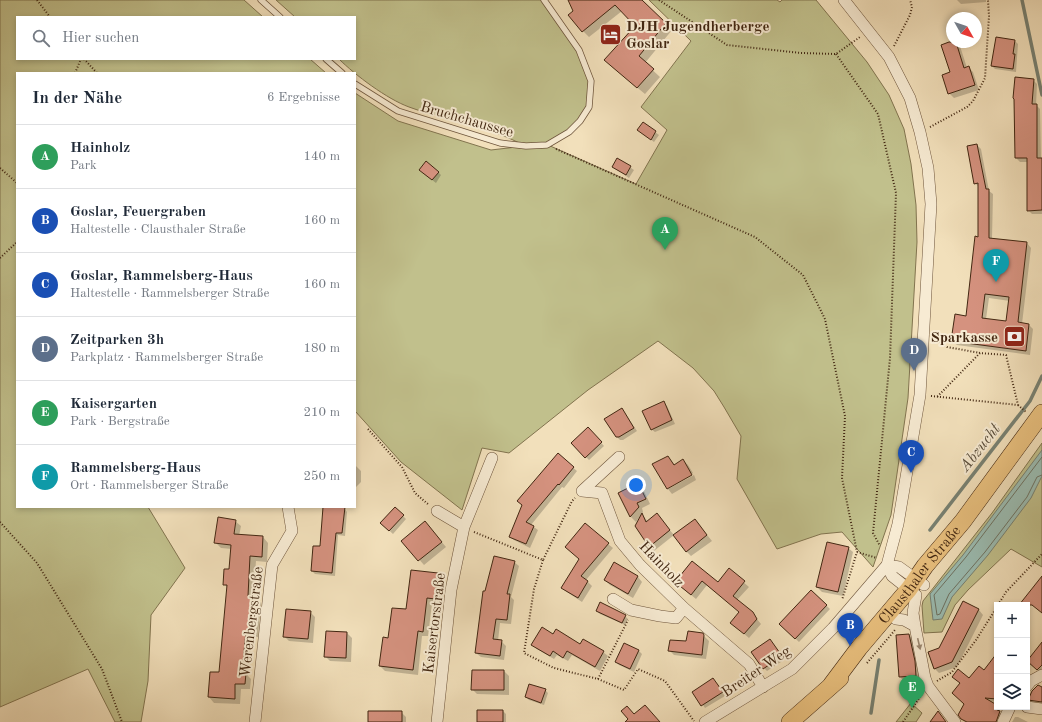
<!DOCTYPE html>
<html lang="de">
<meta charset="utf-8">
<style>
:root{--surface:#fff;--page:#f6f6f7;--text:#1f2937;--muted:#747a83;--line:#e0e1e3;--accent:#db2777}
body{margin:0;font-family:"Old Standard TT",serif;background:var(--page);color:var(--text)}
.controls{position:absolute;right:12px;bottom:12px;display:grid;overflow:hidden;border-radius:0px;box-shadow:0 2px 6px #0003}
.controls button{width:36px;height:36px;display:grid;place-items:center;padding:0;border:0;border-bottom:1px solid var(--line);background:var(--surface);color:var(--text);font:20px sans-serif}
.compass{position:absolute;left:946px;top:12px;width:36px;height:36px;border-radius:50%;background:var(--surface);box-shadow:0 2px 6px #0003;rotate:130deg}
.you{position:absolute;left:636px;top:485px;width:14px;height:14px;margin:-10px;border:3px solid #fff;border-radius:50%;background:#1a73e8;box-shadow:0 0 0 6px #1a73e833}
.badge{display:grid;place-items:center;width:26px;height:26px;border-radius:50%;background:var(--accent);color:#fff;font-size:13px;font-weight:700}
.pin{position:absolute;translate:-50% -33px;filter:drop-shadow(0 1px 2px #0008)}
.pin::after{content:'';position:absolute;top:21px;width:14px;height:12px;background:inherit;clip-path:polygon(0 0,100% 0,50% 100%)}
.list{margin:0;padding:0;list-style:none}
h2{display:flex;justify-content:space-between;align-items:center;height:52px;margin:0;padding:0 16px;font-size:17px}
h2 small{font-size:13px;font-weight:400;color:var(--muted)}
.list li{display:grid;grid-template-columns:26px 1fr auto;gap:12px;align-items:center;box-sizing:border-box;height:64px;padding:0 16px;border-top:1px solid var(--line)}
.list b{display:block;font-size:15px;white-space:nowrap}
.list p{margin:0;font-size:13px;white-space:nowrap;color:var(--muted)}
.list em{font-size:13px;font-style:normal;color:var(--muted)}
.icon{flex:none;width:22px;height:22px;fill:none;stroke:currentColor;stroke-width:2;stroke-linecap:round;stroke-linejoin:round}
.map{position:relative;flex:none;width:1042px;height:722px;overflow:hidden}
.search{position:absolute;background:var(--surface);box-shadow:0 2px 6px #0003;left:16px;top:16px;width:340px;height:44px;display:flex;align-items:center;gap:10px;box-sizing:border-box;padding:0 14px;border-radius:0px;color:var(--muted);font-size:15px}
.panel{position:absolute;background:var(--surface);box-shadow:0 2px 6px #0003;left:16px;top:72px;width:340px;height:436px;border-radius:0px}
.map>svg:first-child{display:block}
.green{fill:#c1c08c;stroke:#82744f}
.water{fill:#9bbdb3;stroke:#778173}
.shadow{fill:#0003;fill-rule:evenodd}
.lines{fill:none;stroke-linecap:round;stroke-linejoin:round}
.shore{stroke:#6e7262;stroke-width:1}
.stream{stroke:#778173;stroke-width:3.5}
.building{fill:#d5927f;stroke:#422712;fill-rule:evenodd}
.lane-casing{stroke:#6e553c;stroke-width:7}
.street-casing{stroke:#6e553c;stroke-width:12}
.primary-casing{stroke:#422712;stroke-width:18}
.path{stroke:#422712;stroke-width:2;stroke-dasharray:1 2;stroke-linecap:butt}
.lane{stroke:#f7ebd3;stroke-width:5.5}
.street{stroke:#f7ebd3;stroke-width:11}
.primary{stroke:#e9c07e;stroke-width:17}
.oneway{fill:#9c8972}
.labels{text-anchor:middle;stroke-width:4;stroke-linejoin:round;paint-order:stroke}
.poi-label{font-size:15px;font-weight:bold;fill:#422712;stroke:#f7ebd3;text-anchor:start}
.street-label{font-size:15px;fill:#422712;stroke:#f7ebd3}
.water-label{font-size:16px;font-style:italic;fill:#584c3a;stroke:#f7ebd3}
</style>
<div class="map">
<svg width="1042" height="722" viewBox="0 0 1042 722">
<rect width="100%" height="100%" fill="#f2e0bb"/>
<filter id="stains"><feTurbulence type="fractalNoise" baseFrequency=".005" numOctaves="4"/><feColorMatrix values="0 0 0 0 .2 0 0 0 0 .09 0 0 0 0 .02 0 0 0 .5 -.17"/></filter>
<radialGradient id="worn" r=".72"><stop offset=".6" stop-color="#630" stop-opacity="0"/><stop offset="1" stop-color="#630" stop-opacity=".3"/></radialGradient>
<path class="green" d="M0,0h244l19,17h-246v42h293l16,14h-309v434h131l37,61 -34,47 -3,66 -7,41h-26l-27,-53 -88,38z
M276,0h268l35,50 12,31 -2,26 -9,14 -32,24 88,39 31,-54 -26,-23 50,-66 -42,-41h128l3,2 2,-2h34l51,62 22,33 15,34 7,35 5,41 1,37 -9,156 -17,117 -18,52 -31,-35 -21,2 -44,15 -40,-70 4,-43 -17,-29 -10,-16 -21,-23 -35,-27 -70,49 -79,63 -27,-5 -20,62 -61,-48 -46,-51v-318l43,28 93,29 34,-4c-24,-13 -50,-21 -77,-29 -13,-3 -27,-5 -39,-10 -22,-8 -54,-32 -70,-48h16v-42h-60z
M1042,443v124l-31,-18 -43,41 -13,15 -13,27 -18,1 -2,-27 1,-5 69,-88z
M911,703l11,10 -6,9h-20z"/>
<path class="water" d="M1042,450v26l-11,22 -43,57 -36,42 -10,22 -9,1 -3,-26 33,-39z"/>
<path class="shadow" d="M571,0h70l31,30 -27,33 15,14 -15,17 -33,-27 24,-41 -14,-15 -33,26 -6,-6 -9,-20z
M957,0h29v2l-25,2z
M1015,41l3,3 -2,28 -21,-3 -3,-3z
M952,42h4l4,4 7,22 1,-1 5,5 6,18 -25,8 -5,-5z
M1033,80l4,4 -1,21 4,4 2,105h-10l-4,-4v-48h-8l-4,-4 -1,-59z
M643,123l16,12 -5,7 -16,-12z
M977,145l4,4 8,42 4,3 -1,45 35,4 4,5 -9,76 7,1 4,4 -3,26 -73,-10 -5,-4 15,-24 12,-79v-51l-4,-4zM989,298l21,3 -3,21 -21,-3z
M618,159l16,11 -5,8 -16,-11z
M438,172l3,3 -5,8 -13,-10z
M664,403l3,3 8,18 -20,8 -4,-3z
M622,409l15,22 -14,9h-3l-4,-4z
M588,428l16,18 -15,14 -17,-17z
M558,455l19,16 -13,17 -2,-1 -31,38 7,5 -8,18 -16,-8 -4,-3z
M668,457l7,8 8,-5 5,5 5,8 -26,15z
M355,465l6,6v11l-6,6z
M694,475l2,5 -24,14 -4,-5z
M638,484l5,5 7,15 -8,4 1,4 -1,2 6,8 9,-7 17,20 -20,16 -5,-5 -8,-31 -5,7 -5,-5 -12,-24z
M324,507l20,1 3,4 -2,24 -7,-1 -3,41 -20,-2 -3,-3 9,-24z
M395,508l11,11 -13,15 -12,-11z
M695,520l17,21 -21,15 -5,-5z
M235,521l6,5 -2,10 24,1 5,6 -1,19 -11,-1 -3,37h3l5,5 -3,34 -7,-1 -3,40 3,3 -1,10h-9l-1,15 -26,-1 -5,-6 1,-24h10l8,-85 -4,-4 6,-14 2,-21 -11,-1 -6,-6z
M429,527l17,20 -22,18 -21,-24z
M608,544l5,4 -27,32 6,6 -10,16 -15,-10 -5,-4z
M848,548l5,4 -10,44 -21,-4 -5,-5z
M514,562l5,4 -8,31 3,3 -3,24 -11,-1 -2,18h3l5,5 -2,14 -23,-3 -5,-4z
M693,562l25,21 11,-13 20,17 -12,13 15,13 9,11 -12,14 -13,-11 4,-15 -33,-27 -11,14 -16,-13z
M614,564l24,13 4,5 -9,16 -23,-13 -5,-5z
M437,574l5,5 -3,25 -7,-1 -4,33h-6l-4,39 -33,-4 -5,-5 9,-27 18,-28z
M811,591l19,18 -31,33 -19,-18z
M964,602l15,8 4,5 -26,52 -18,6 -4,-4 -6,-16 11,-5z
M597,611l28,5 3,3 -3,6 -25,-11z
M310,612l5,5 -2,26 -24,-2 -5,-5z
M327,632l20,1 5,5 -1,24 -21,-1 -5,-5z
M702,634l7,7 -3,18 -32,-4 -5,-5z
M553,635l28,10 2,-4 20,11 5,4 -8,15 -28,-16 -4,6 -11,-6 -3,4 -17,-10 -4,-4z
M909,635l5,5 6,40 -15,2 -5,-5z
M770,640l14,20 -17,11 -3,-3z
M1042,643v28l-1,1 -10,-8 -4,6v-14l3,2z
M624,645l15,6 3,3 -8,18 -15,-7 -3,-3z
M997,655v47l-9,-1 6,9 9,5 -3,7h-35l-3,-3 7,-40 15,-8z
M473,671h31l5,5v19l-32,-1 -5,-5z
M713,680l12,16 -20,12 -11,-16z
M1042,688v16l-10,-1 -3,-3z
M545,690l3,3 -4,12 -15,-5 -3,-3z
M503,711l3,3v8h-28z
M401,712l5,5v5h-37z
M1015,717h3l10,5h-16z"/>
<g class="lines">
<path class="shore" d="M1042,457l-76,100 -32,38 3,20 3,-1 9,-20 36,-42 42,-55 10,-20 5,-2"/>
<path class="stream" d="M1022,0l20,95
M930,530l100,-129 12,-25
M871,713l8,-53"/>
</g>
<path class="building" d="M568,0h74l24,23 -27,33 15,13 -17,19 -33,-28 31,-34 -20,-21 -33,27 -14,-17 5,-4z
M996,37l19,3 -2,14h2l-2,15 -22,-3z
M949,42h7l8,26 5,-2 6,19 -27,9 -6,-19 8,-3 -9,-27z
M1015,77l19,2 -2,25h5v54h5v52l-15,1v-53h-12l-1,-59 -1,-1z
M643,122l13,9 -5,9 -14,-10z
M977,144l9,45h3v49l38,4 -9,80 11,2 -3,27 -75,-10 4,-27 11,2 9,-80 3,1v-54l-4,1 -7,-38zM985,294l24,3 -3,24 -24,-3z
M617,158l14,8 -5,9 -14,-8z
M426,161l13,11 -7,8 -13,-10z
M664,401l8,19 -21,10 -9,-19z
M622,408l12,20 -15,9h-3l-12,-18z
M588,427l14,15 -17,16 -14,-15z
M558,453l16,14 -15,18 -1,-1 -32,38 8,4 -8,18 -17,-7 13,-32 -5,-4z
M668,456l6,9 9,-6 9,16 -25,14 -15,-25z
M638,483l8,16 -9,4 2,4 -9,10 -12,-24z
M323,507h22l-3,26h-6l-4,40 -21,-2 2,-25h7z
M395,507l9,8 -15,16 -9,-8z
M642,513l4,9 11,-9 13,17 -21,17 -14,-21z
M218,517l18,3 -2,14 29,2 -1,21 -12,-1 -2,40 8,1 -3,35 -7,-1 -4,42h4l-1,11h-10v15l-27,-2 2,-25h9l8,-87h-4l1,-16h5l2,-24 -17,-2z
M695,519l12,16 -21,17 -13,-17z
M425,521l17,21 -24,19 -17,-20z
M585,523l24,20 -28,33 7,5 -10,17 -17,-10 18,-29 -14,-12z
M827,542l22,5 -11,45 -22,-5z
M494,556l21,5 -8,33h3l-3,26 -11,-1 -3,20 9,1 -2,16 -25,-3 8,-62h2z
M692,561l26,21 11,-14 16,13 -12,15 20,16 4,7 -13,15 -14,-11 9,-11 -37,-31 -11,14 -16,-13z
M614,562l24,14 -10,18 -24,-14z
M411,570l27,3 -3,26 -8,-1 -4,34 -5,-1 -5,39 -34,-4 4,-29 5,1 4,-30 14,1z
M1042,576v37l-10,-8h-13z
M811,590l16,15 -32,34 -16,-15z
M963,601l16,8 -27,53 -18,7 -6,-17 11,-4z
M600,602l26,13 -4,8 -26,-12z
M286,609l25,2 -3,28 -25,-2z
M542,627l11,7 3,-5 24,15 3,-5 21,12 -9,16 -28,-16 -4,7 -10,-7 -3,5 -19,-11z
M326,631l21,1 -1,26 -22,-1z
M688,631l15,2 1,2 -2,20 -34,-4 2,-11 16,1z
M909,634l6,27 1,15 -17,1 -3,-42z
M770,639l12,17 -19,13 -12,-17z
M1042,642v23l-5,5 -10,-9z
M624,643l15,7 -9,19 -15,-7z
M997,653v46l-12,-1 12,7v5l3,1 -4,11h-29l-6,-3 -3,-4 6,-11 -12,-11 8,-10 -8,-6 6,-8 11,9 10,-12 5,4z
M472,670h32v20h-33z
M713,678l10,14 -22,14 -9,-14z
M529,684l17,5 -5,14 -16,-6z
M1038,685l4,2v15l-14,-2 4,-9z
M645,705l15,17h-35l3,-3 -7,-8 6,-5 7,8z
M477,710h26v12h-26z
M368,711h34v11h-34z
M938,711l8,11h-16z"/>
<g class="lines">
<defs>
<path id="lane" d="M261,0l19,17
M326,59l16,14
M355,84l43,27 102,32 26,3 21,-1 22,-13 11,-11 9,-14 2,-26 -12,-31 -35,-50"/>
<path id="street" d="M619,457l-37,34 20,2 18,48 20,24 44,43 65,56 14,23
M437,511l27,16
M887,565l5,11 24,19 -3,18 2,13
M887,565l12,2 25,18
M613,599l18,11 29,6 16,2 8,-10
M896,619l8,1 11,6 10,52 3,8 27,36
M1027,686l4,-5 11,-6
M1027,707l15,2
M255,722l17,-157 20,-34 -4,-24
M437,722l14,-132 13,-63 28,-69
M705,722l87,-53 41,-41 54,-63 11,-41 22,-129 11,-191 -3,-36 -8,-36 -10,-34 -21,-41 -45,-57
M1003,722l7,-15"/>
<g id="primary">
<path id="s1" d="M832,684l27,-36 50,-59 16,-23 38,-45 79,-108"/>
<path d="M790,722l50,-44"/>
</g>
</defs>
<use href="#lane" class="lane-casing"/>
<use href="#street" class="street-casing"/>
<use href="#primary" class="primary-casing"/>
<path class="path" d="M37,0l13,17
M659,0l68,45 74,8 35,1 24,-17
M894,46l16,-31 2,-8 -2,-7
M836,54l42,60 18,79 -6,165 -17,175 7,13
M84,59l13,14
M75,73l6,-14
M930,127l37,-20 6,-6 12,-23 4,-62 -1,-16
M556,149l199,88 48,38 22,44 20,97 -3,62 15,74 -15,48
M0,168l17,15
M0,258l17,-16
M934,339l13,8 33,6
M931,396l87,9 -12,-50 -26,-2 -43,44
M1018,405l8,7
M368,429l34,38 13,26 14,12
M0,522l37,41 65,106 20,53
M474,532l69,28 29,-59 3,-3
M857,552l20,6
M543,560l-9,29 -10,64 30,15 44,11 30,-59
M998,605l8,-13 36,-38
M867,663l28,-33
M598,679l26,11 14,-21 27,12 29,40
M937,681l15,-9 24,-32 21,-33
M903,722l19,-28"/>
<use href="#lane" class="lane"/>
<use href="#street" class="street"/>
<use href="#primary" class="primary"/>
</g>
<defs><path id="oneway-solid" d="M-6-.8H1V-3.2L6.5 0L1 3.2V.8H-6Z"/></defs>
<use class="oneway" href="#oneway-solid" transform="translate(919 644) rotate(77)"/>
<defs>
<symbol id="hotel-square" viewBox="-11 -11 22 22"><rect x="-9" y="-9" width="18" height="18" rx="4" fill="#8f2418" stroke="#f7ebd3"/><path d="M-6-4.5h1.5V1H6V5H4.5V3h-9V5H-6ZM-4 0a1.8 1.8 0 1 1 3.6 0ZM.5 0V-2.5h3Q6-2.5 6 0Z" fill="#fff"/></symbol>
<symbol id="bank-square" viewBox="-11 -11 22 22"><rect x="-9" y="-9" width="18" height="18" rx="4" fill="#8f2418" stroke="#f7ebd3"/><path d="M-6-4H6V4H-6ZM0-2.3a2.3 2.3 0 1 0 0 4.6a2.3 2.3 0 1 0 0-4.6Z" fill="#fff"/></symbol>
</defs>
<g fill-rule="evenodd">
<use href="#hotel-square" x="598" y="22" width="25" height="25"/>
<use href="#bank-square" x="1002" y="324" width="25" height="25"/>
</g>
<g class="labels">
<g class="poi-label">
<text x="626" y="31">DJH Jugendherberge<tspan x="626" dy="17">Goslar</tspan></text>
<text x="998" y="342" text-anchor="end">Sparkasse</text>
</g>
<g class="street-label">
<text transform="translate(467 119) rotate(16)" y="5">Bruchchaussee</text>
<text transform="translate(662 564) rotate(46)" y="5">Hainholz</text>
<text dy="5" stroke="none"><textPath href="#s1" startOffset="140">Clausthaler Straße</textPath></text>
<text transform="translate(251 622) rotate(-83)" y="5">Werenbergstraße</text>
<text transform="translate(434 623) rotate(-83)" y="5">Kaisertorstraße</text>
<text transform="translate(756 671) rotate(-34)" y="5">Breiter Weg</text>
</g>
<g class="water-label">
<text transform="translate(979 447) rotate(-52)" y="6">Abzucht</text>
</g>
</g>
<rect width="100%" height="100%" filter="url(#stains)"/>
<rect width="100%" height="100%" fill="url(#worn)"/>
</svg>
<div class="controls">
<button>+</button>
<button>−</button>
<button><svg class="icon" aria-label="layers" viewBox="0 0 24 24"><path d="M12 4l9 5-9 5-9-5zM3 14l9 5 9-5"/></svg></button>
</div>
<svg class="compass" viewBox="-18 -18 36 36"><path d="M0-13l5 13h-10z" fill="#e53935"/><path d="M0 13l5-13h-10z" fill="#747a83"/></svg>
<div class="you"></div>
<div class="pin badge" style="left:665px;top:250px;background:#2e9e5b">A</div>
<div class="pin badge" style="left:850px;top:646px;background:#1a4fb4">B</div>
<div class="pin badge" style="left:911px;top:473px;background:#1a4fb4">C</div>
<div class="pin badge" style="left:914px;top:371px;background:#5c6f8a">D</div>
<div class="pin badge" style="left:912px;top:708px;background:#2e9e5b">E</div>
<div class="pin badge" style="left:996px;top:282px;background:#0f9aa8">F</div>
<div class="search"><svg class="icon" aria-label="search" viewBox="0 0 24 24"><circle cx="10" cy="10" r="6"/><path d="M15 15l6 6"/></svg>Hier suchen</div>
<section class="panel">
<h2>In der Nähe<small>6 Ergebnisse</small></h2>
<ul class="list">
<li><span class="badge" style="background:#2e9e5b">A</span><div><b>Hainholz</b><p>Park</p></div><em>140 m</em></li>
<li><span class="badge" style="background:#1a4fb4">B</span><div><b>Goslar, Feuergraben</b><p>Haltestelle · Clausthaler Straße</p></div><em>160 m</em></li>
<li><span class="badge" style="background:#1a4fb4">C</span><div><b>Goslar, Rammelsberg-Haus</b><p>Haltestelle · Rammelsberger Straße</p></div><em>160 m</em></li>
<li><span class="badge" style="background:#5c6f8a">D</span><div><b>Zeitparken 3h</b><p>Parkplatz · Rammelsberger Straße</p></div><em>180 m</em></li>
<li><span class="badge" style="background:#2e9e5b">E</span><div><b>Kaisergarten</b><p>Park · Bergstraße</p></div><em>210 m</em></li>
<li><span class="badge" style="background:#0f9aa8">F</span><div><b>Rammelsberg-Haus</b><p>Ort · Rammelsberger Straße</p></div><em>250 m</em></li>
</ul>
</section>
</div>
